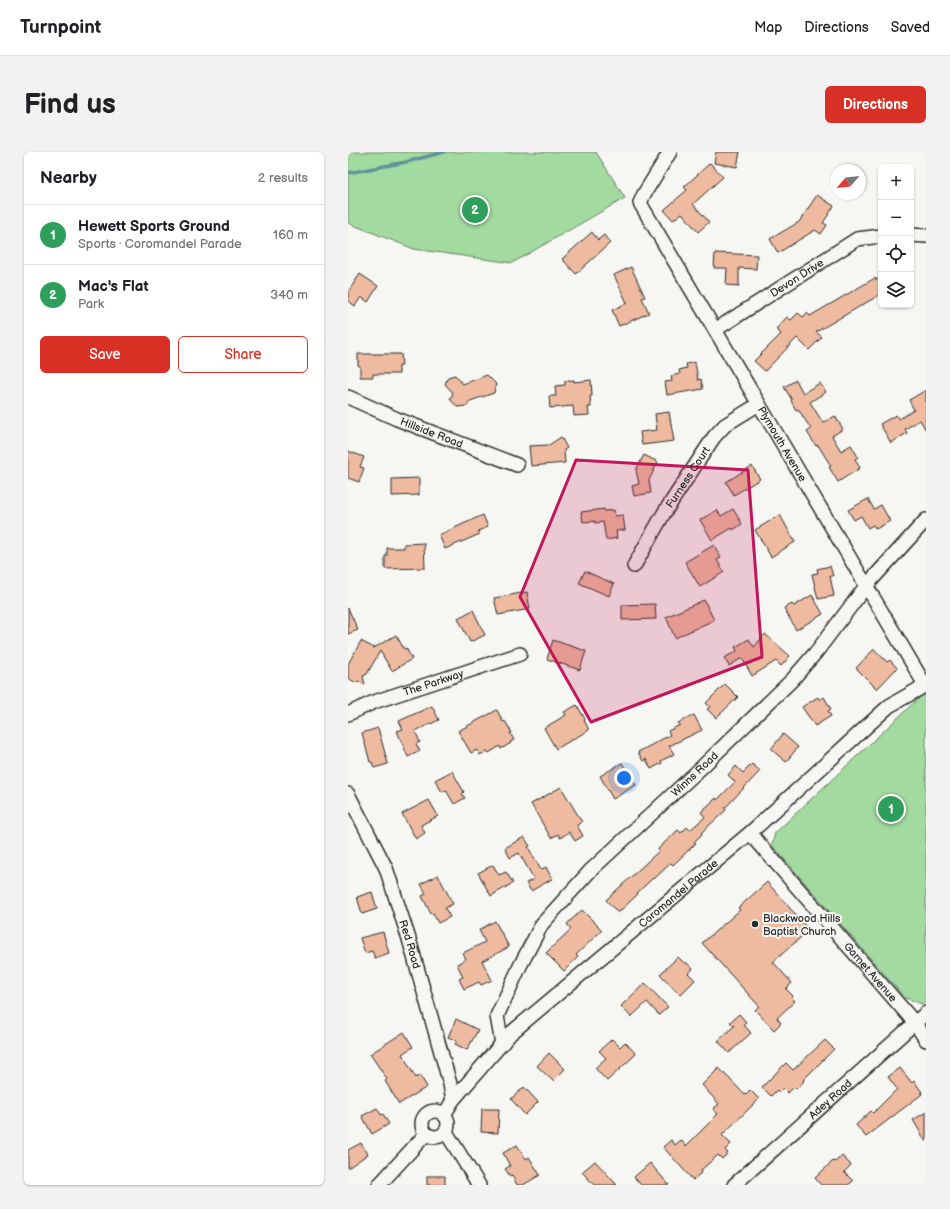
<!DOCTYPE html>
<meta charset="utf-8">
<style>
:root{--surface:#fff;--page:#f2f2f2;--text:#202124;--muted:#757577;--line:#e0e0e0;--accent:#d93025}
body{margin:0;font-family:"Balsamiq Sans",sans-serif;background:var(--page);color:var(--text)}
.controls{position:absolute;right:12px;top:12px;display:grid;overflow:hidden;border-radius:6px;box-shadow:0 1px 3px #0004}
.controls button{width:36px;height:36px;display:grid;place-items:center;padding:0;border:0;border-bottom:1px solid var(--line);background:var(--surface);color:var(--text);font:20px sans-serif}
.compass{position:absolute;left:482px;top:12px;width:36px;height:36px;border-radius:50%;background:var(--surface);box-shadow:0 1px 3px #0004;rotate:242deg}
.you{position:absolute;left:276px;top:626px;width:14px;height:14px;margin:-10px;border:3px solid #fff;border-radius:50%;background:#1a73e8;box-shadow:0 0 0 6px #1a73e833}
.badge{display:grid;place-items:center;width:26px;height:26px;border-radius:50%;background:var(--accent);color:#fff;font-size:13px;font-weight:700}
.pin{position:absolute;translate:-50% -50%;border:2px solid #fff;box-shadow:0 1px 4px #0006}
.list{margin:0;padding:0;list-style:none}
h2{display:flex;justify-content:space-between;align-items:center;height:52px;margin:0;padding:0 16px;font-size:17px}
h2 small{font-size:13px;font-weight:400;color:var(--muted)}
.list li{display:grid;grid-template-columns:26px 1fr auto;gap:12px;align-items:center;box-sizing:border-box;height:60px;padding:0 16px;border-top:1px solid var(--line)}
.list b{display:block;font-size:15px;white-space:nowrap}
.list p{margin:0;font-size:13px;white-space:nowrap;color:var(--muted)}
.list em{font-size:13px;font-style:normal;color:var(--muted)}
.actions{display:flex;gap:8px;padding:12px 16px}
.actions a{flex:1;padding:9px 0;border:1px solid var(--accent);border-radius:6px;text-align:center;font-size:14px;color:var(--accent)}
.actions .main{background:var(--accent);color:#fff}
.icon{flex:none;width:22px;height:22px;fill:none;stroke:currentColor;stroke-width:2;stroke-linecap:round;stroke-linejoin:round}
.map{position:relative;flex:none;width:578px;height:1033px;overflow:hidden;border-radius:6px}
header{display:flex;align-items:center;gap:24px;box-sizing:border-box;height:56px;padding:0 20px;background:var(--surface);border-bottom:1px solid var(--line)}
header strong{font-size:19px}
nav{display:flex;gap:22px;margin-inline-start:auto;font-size:14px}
.intro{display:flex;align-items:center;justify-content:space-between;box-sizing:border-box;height:96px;padding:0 24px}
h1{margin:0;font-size:28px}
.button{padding:10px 18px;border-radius:6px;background:var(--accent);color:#fff;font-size:14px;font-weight:700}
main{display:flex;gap:24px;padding:0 24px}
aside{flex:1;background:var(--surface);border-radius:6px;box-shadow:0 1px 3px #0004}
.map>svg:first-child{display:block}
.green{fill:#a2da9f;stroke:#668265}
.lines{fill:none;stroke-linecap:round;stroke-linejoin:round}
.stream{stroke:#639399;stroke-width:3.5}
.building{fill:#eebba0;stroke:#2b2b2b}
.street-casing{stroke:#2b2b2b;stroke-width:16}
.street{stroke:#f6f6f2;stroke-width:13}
.marked{fill:#c2185b;fill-opacity:0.2;stroke:#c2185b;stroke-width:3;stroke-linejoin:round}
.poi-dot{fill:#2b2b2b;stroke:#f6f6f2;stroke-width:1.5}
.labels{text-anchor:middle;stroke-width:4;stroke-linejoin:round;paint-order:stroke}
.street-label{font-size:11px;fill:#2b2b2b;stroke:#f6f6f2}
.poi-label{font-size:11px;fill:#2b2b2b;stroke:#f6f6f2;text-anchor:start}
</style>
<header>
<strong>Turnpoint</strong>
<nav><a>Map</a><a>Directions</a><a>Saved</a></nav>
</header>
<div class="intro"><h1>Find us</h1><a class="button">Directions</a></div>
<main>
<aside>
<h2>Nearby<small>2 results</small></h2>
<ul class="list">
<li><span class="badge" style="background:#2e9e5b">1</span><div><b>Hewett Sports Ground</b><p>Sports · Coromandel Parade</p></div><em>160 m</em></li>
<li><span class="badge" style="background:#2e9e5b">2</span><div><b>Mac's Flat</b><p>Park</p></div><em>340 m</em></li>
</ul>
<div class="actions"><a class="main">Save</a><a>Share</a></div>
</aside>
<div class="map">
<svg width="578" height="1033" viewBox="0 0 578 1033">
<rect width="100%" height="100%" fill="#f6f6f2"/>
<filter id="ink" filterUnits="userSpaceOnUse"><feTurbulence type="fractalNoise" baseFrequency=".025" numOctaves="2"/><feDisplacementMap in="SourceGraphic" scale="8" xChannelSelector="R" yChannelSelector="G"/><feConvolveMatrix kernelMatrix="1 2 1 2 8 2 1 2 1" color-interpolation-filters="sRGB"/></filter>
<g filter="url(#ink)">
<path class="green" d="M0,0h248l29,46 -113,65 -98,-14 -66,-26z
M578,542v307l-4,3 -17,-6 -133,-153 3,-12 146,-137z"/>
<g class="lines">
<path class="stream" d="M0,21l58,-11 38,-10"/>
</g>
<path class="building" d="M368,0h24l-3,15 -23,-4z
M362,11l13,14 -30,27 16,18 -11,10 -16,-19 -9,7 -9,-10 23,-20 -3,-3z
M469,43l17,11 -11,17 4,2 -6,9 -6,-4 -37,23 -8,-14 29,-17z
M244,80l6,8 6,-5 6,8 -34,31 -14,-15z
M367,101l42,2 -1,14 -17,-1v18l-13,-1 1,-17h-13z
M283,115l14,30 -3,1 7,15 -30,13 -7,-16 15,-7 -13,-28z
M12,122l18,12 -10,16 -7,-5 -6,9 -7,-5v-9z
M533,125v17l-65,38 6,5 -13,13 -12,-12 -32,33 -11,-10 27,-27 -5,-5 11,-12 4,3 7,-7 5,4 4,-4 3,3 65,-38 1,2z
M10,202h43l1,12h-3v8h-26v3h-13v-11l-2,-1z
M347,210l3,18 3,-1 2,10 -36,6 -2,-13 7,-1 -1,-5 9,-2 -1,-4 8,-2 -1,-4z
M107,223l8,9 24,-9 9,9 -2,9 -24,8 -3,5 -10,1 -7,-8 3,-6 -8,-9 3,-7z
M226,228v2l17,-2 1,16h-2l1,11h-3l1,8 -15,1 -1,-10 -23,2 -1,-12h7l-1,-10 10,-1v-4z
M448,228l7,13 17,-10 6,9 -16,10 13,21 12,-7 8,13 -11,7 9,15 10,-6 7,12 -3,2 5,9 -22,14 -9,-15 2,-1 -13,-21 -2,1 -9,-14 4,-3 -13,-20 -2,1 -5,-9 1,-1 -8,-13z
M578,238v40l-6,-10 -15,9 2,4 -16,10 -11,-19 16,-9 3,4 15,-9 -5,-10z
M321,260l5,29 -32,4 -2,-13 17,-2 -2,-16z
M213,285l6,11 -3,2 1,13 -34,3 -2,-20 20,-1z
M0,299l16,6 -4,10 4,1 -5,14 -11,-4z
M296,303l14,7 -9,18 2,13 -17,3 -2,-10 7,-2 -3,-14z
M404,314l8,13 -26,16 -8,-13z
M71,326v17l-27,1v-17z
M520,347l6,10 7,-4 9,16 -14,8 -3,-4 -5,3 -7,-12 -7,4 -6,-10z
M256,357v2l10,-1 1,6 8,-1 2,15 -9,1 1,7 -11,2 -3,-18 -8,1v-2l-12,1 -2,-10z
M385,357l9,15 -9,6 -1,-2 -20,12 -12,-20 17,-10 4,6z
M135,363l5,12 -10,4 2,3 -35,15 -6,-14z
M432,363l15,27 -24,15 -16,-27z
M76,391l1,25 -40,1v-13h2v-8h17v-4z
M366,393l7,13 -4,2 7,12 -24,15 -15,-25z
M482,414l3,10h-3l4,20 -16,3 -6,-25 6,-1 -1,-4z
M237,419l29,13 -5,12 -30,-13z
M179,440l3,17 -32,6 -4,-17z
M464,443l11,19 -27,16 -12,-22 8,-4 2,2z
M356,448l10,20 -39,18 -9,-21z
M307,452l1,15 -34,1v-15z
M0,456l10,22 -10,4z
M125,458l12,25 -15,7 -12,-24z
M417,482l25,22 -9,10 -5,-5 -24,15 -10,-18 -13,8 -5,-8 13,-7 -2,-4 14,-8 5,8z
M48,483l8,14 2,-1 6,11 -20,12 -12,-20 -13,23 -4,2 2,9 -7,-4 -2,2 -8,-5v-14l13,-23 13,7z
M205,488l33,11 -6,19 -33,-11z
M526,497l13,13 3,-2 7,8 -20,21 -21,-21z
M377,532l13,13 -22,21 -9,-9 3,-2 -4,-4z
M470,545l2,3 4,-3 7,12 -3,2 3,5 -16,10 -13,-19z
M229,553l8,14 -1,1 5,10 -33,19 -12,-21 22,-13 -2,-3z
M84,554l7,14 -24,11 5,11 -4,2 4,7 -12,6 -11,-26 6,-2 -4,-8z
M149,558l6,12 2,-1 7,12h-2l4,7 -4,2 1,1 -10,6 -1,-3 -11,7 -2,-2 -7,4 -3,-5 -6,3 -13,-22z
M346,563l8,15 -33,16 5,8 -13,7 1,2 -11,6 -5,-10 -3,2 -5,-9 32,-17 -2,-4 12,-6 -2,-2z
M30,576l10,36 -14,4 -2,-6h-2l-8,-29z
M435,582l15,13 -12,15 -15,-13z
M274,611l14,22 -23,14 -13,-23z
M404,612l8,7 -35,37 1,2 -25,23 1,1 -8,8 2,1 -23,22 -2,-2 -17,16 -1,-1 -16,15 1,1 -20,19 -12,-13 53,-49 -1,-2 20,-19 3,3 6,-6 3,3 15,-13 -4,-5 15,-14 1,2 18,-18 -7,-7 8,-9 7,7z
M104,619l12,21 -2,2 3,4 -11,6 -8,-14 -4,2 -7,-12z
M213,635l21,35 -5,3 6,11 -8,5 -6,-9 -9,6 -2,-4 -7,4 -20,-34z
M81,648l9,16 -17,9 4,8 -9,6 -14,-25z
M176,685l6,9 -2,1 13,23 5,-3 6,12 -21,12 -5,-8 8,-4 -15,-26 -9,5 -5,-10z
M145,713l6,10 7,-3 7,11 -22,13 -13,-23z
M90,723l15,29 -8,4 5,9 -12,6 -5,-10 -2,1 -9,-18 4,-2 -5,-10z
M419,730l42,48 -36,32 19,21 -6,6 7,7 -2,1 4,4 -18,17 4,5 -7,7 -19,-20 4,-4 -57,-63 38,-33 -2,-2z
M24,740l5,17 -15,5 -5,-17z
M234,758l20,20 -26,25 2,2 -14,14 -18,-18 25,-24 -4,-5z
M147,769l14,26 -27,14 10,19 -11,5 -2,-3 -15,7 -5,-10 4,-2 -6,-13 9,-5 -3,-6 22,-11 -6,-12z
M35,780l6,21 -14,5 -3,-7 -7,2 -5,-15z
M330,805l7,7 1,-2 7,7 -5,4 7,7 -15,15 -20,-21z
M297,831l23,24 -9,8 -12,-13 -16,15 -10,-11z
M391,862l7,8 -3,2 8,9 -22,20 -11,-12 16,-15 -4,-4z
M108,867l22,11 -11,20 -12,-6 2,-3 -9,-4z
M56,880l9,15 -11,7 14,24 4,-3 7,12 -28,17 -14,-23 2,-2 -17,-25z
M264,887l8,8 5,-5 11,12 -29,27 -12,-13 11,-10 -7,-7z
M477,888l9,9 -31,31 1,1 -8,8 -2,-2 -6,6 -5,-5 -4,4 -2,-2 -6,6 -9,-9 24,-24 7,7z
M201,901l16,16 -12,12 -16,-15z
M371,916l26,27 5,-5 9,9 -37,36 9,9 -6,6 3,3 -6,6 -4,-4 -17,15 1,2 -9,8 -30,-33 8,-7 4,5 6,-5 5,6 32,-32 -5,-5 6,-5 -17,-19z
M552,916l12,15 2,-2 8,11 -1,1 1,1 -56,43 -10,-12 15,-14 2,2 24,-24 -9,-12z
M176,935l14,15 -13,13 -14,-16z
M29,956l4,7 2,-1 6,10 -17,10 -10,-18z
M134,957h17l-1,24 -17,-1z
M578,960v30l-13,-22z
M13,991l7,11 -20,14v-18z
M169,993l9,14 3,-2 11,18 -17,10h-6l-5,-10 -2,1 -5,-7 5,-3 -7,-13z
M494,1004l9,9 -7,7 9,9 -5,4h-27l-6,-7 18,-17 2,1z
M247,1009l22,24h-23l-12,-13z
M302,1011l19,22h-28l-7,-8z
M79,1024h18v9h-18z"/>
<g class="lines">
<defs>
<g id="street">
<path id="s1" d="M322,0l-26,42 -4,9 285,482"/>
<path d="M563,83l15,1"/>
<path id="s2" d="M367,178l142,-91 24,-3"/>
<path id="s3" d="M0,245l49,22 120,46"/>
<path id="s4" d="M286,414l30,-53 50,-76 11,-12 34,-21"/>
<path id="s5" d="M0,562l26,-12 146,-48"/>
<path id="s6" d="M0,642l38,74 23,71 41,145 3,16"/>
<path id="s7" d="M402,681l165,190 11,17"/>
<path id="s8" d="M154,892l-5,-28 24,-52 21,-40 48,-53 112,-104 90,-87 25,-29 49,-65 60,-66"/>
<circle cx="87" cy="972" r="13"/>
<path id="s9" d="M96,963l9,-15 58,-67 239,-200 139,-127 37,-21"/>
<path d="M98,980l33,53"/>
<path d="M31,1033l47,-51"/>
<path id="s10" d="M386,1033l192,-172"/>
</g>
</defs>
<use href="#street" class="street-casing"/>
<use href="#street" class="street"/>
</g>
</g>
<path class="marked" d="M228,308l172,10 14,187 -171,65 -71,-125z"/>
<circle class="poi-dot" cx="407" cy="772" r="4"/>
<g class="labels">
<g class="street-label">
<text dy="4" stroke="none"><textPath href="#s2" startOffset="97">Devon Drive</textPath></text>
<text dy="4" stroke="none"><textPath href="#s3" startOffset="91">Hillside Road</textPath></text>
<text dy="4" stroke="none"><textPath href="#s1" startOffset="339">Plymouth Avenue</textPath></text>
<text dy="4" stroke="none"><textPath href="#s4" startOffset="104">Furness Court</textPath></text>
<text dy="4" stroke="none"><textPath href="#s5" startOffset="91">The Parkway</textPath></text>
<text dy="4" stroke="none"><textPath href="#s8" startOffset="345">Winns Road</textPath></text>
<text dy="4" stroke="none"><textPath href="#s9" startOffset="324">Coromandel Parade</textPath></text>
<text dy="4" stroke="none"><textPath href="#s6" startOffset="163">Red Road</textPath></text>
<text dy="4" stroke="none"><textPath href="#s7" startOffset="184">Garnet Avenue</textPath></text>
<text dy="4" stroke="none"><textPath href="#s10" startOffset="129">Adey Road</textPath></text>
</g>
<g class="poi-label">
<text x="415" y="770">Blackwood Hills<tspan x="415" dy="13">Baptist Church</tspan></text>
</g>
</g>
</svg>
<div class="controls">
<button>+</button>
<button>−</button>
<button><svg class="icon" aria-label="locate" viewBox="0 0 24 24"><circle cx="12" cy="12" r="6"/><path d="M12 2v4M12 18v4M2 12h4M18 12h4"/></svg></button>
<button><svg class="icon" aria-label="layers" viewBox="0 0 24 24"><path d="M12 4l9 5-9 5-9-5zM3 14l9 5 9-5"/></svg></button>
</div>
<svg class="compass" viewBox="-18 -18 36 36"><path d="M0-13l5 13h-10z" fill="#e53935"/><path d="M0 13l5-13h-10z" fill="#757577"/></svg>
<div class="you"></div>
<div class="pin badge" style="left:543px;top:657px;background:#2e9e5b">1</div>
<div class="pin badge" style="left:127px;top:58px;background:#2e9e5b">2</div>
</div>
</main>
